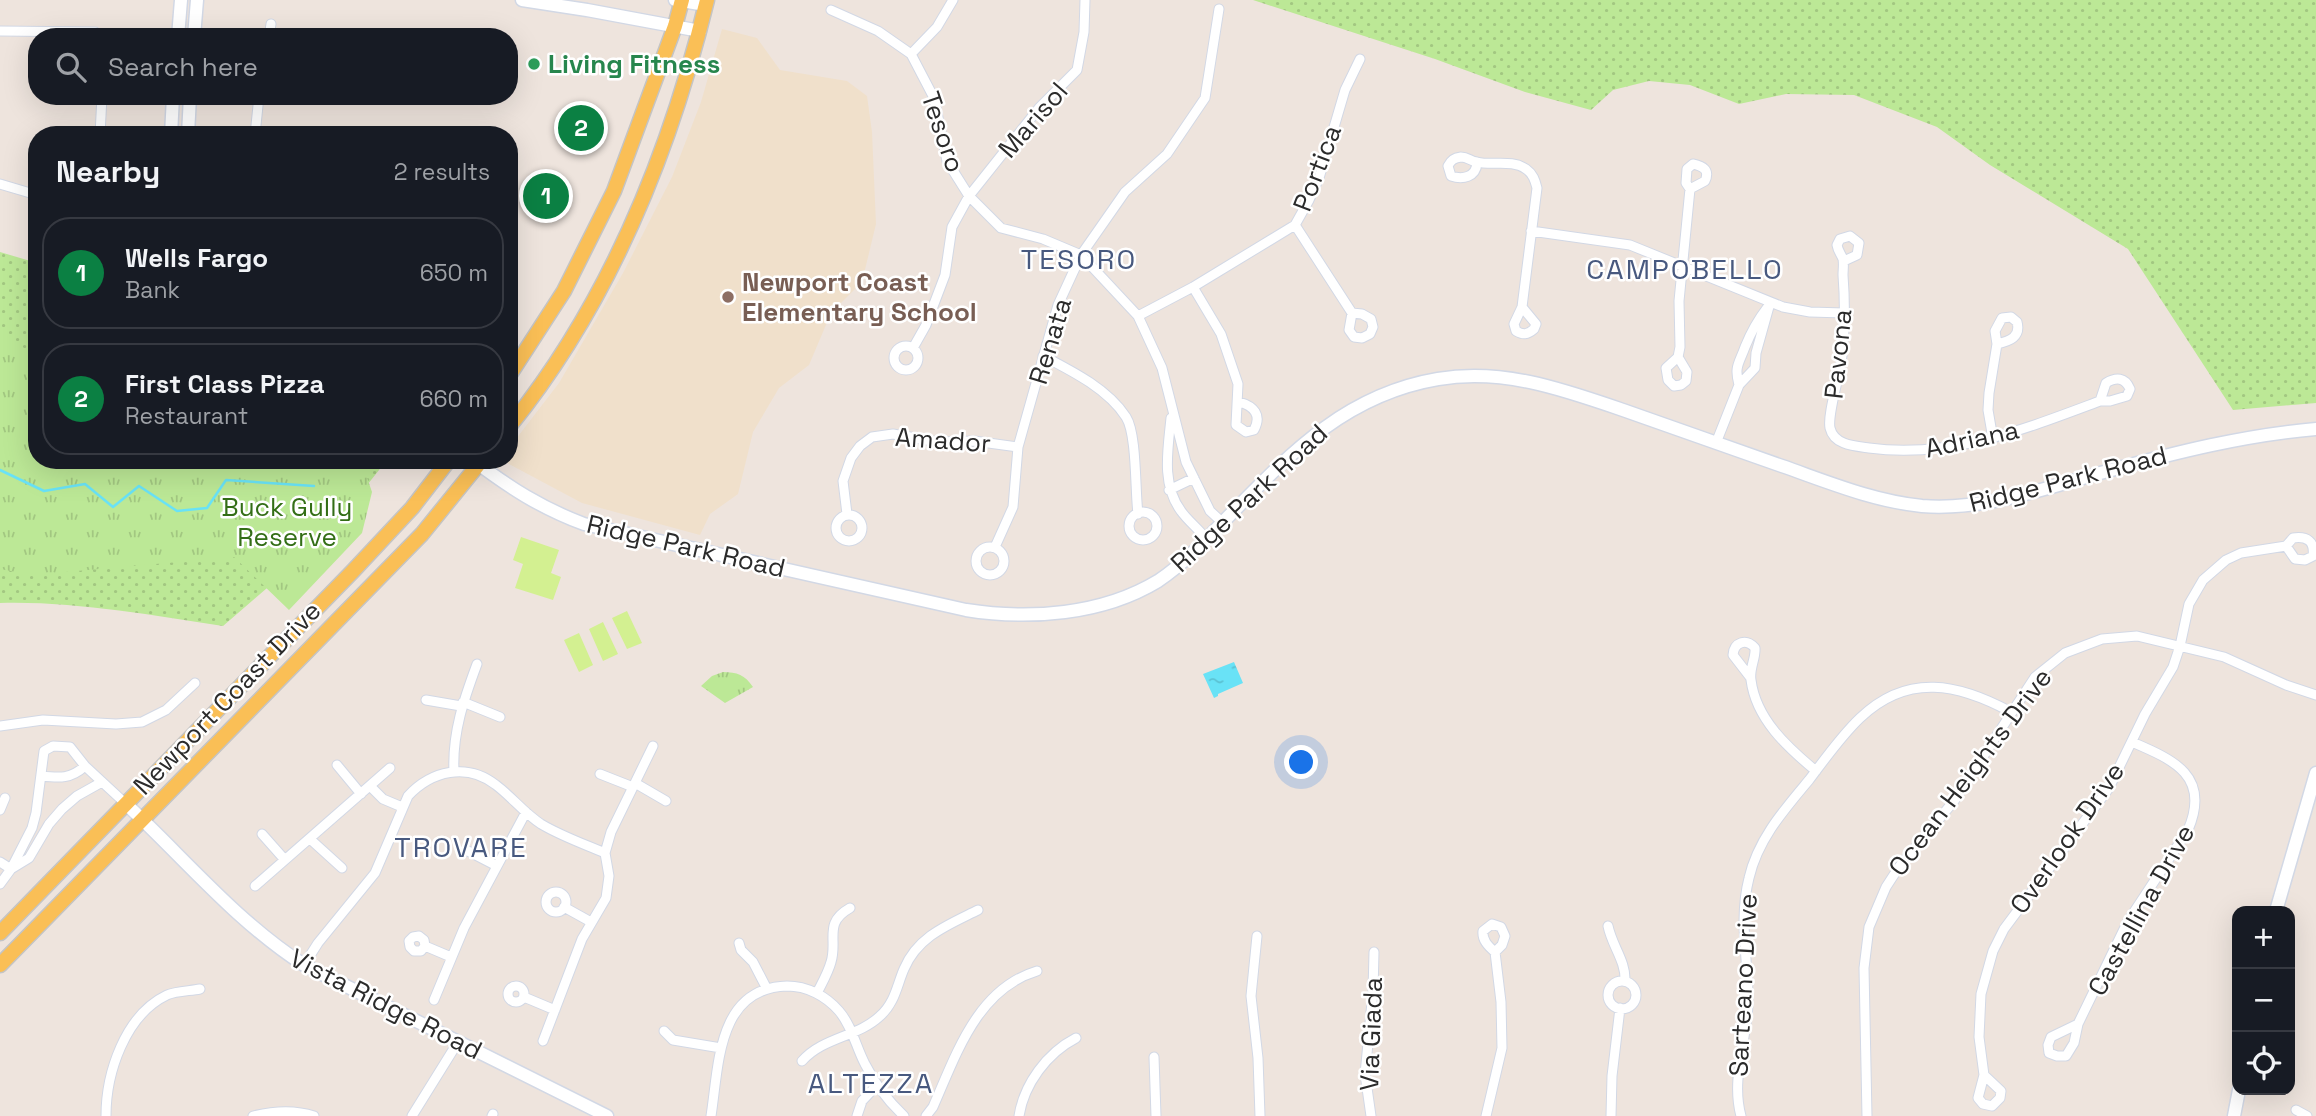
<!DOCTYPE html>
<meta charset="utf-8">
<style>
:root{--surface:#171b24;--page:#20242c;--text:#f1f3f6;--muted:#9ea1a6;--line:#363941;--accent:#0b8043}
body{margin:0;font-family:"Space Grotesk",sans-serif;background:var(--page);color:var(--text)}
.controls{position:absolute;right:21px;bottom:21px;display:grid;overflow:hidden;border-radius:14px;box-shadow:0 7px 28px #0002}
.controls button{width:63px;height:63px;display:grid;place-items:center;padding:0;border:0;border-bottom:2px solid var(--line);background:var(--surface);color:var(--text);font:35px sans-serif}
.you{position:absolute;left:1302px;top:763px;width:24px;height:24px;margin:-18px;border:5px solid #fff;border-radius:50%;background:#1a73e8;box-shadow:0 0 0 10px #1a73e833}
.badge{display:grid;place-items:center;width:46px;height:46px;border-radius:50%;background:var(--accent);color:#fff;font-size:23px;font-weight:700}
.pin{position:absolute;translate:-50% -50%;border:4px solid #fff;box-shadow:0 2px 7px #0006}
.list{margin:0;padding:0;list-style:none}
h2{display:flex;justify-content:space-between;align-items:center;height:91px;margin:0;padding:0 28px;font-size:30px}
h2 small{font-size:23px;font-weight:400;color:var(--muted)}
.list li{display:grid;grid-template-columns:46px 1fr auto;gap:21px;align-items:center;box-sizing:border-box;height:112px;margin:0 14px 14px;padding:0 14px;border:2px solid var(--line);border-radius:28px}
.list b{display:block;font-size:26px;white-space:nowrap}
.list p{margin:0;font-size:23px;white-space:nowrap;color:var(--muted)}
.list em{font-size:23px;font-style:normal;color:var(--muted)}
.icon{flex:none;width:38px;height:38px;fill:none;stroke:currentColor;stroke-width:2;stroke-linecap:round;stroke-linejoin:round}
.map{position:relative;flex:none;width:2316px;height:1116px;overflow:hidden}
.search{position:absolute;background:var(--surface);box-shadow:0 7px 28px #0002;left:28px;top:28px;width:490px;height:77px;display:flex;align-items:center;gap:18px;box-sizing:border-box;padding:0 24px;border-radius:28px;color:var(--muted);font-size:26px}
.panel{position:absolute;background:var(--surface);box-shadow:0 7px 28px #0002;left:28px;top:126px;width:490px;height:343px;border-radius:28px}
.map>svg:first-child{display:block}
.education{fill:#f0e0cb}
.grass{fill:url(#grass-dots)}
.park{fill:url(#park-tufts)}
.pitch{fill:#d3f091}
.water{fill:url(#water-ripples)}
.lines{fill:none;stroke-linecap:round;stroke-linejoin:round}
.stream{stroke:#69e2f6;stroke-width:2.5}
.minor-casing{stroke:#d2d8e5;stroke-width:11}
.tertiary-casing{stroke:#d2d8e5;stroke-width:15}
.secondary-casing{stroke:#d2d8e5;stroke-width:15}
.primary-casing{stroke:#c4c4c4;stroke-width:17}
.minor{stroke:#fff;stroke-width:9}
.tertiary{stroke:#fff;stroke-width:12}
.secondary{stroke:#fff;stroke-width:12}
.primary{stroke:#fabf56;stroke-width:14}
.leisure-dot{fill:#2e9e5b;stroke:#fff;stroke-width:2.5}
.education-dot{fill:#8d6e63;stroke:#fff;stroke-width:2.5}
.labels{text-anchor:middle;stroke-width:5;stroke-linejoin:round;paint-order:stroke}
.leisure-label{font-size:26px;font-weight:bold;fill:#27864d;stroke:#fff;text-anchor:start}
.street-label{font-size:26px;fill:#2b2b2b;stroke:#fff}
.education-label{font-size:26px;font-weight:bold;fill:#785e54;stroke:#fff;text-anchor:start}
.park-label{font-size:26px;fill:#336e16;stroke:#fff}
.neighbourhood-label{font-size:28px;letter-spacing:2px;fill:#48597f;stroke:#fff}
</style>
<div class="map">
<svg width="2316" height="1116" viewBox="0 0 2316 1116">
<defs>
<pattern id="grass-dots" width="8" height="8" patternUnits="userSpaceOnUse" patternTransform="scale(1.75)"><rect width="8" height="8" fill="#bce896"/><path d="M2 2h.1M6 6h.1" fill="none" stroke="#a2c781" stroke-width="1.8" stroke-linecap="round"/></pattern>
<pattern id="park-tufts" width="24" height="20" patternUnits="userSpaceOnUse" patternTransform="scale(1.75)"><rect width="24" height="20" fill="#bce896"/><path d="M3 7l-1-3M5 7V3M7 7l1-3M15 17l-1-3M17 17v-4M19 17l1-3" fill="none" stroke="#a2c781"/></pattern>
<pattern id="water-ripples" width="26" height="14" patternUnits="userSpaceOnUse" patternTransform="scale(1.75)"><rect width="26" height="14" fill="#69e2f6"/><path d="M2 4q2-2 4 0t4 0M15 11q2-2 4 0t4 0" fill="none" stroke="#5bc2d3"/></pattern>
</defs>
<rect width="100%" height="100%" fill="#eee4dd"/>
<path class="education" d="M722,29l35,9 23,32 67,11 20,15 5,36 4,92 -14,58 -31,31 -22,52 -30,23 -26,44 -15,62 -28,20 -10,21 -118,-32 -75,-40v-3h2v-12l50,-65 64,-110 49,-96 29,-75z"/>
<path class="grass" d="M1253,0h1063v403l-83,7 -105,-161 -138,-84 -53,-38 -83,-32 -68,-1 -47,10 -49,-19 -41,-4 -36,9 -22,20 -66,-18 -90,-33z
M0,252l37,11v197h350l-62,78 -102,88c-74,-11 -148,-25 -223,-23z"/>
<path class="park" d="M0,332l9,11 28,9v108h324l11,32 -10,41 -73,77 -55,-53 -202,18 -32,-6z
M723,672c14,0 22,3 30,15l-28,16 -24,-17 11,-10z"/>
<path class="pitch" d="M521,537l38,13 -8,23 10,4 -8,23 -38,-12 8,-24 -10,-4z
M627,611l15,32 -15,6 -15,-31z
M603,622l15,32 -15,7 -14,-32z
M579,633l14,32 -14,7 -15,-32z"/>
<path class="water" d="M1234,662l9,21 -25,11v2l-4,2 -11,-24z"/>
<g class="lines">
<path class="stream" d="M0,470l44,21 41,-7 28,23 26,-21 38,25 30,-3 19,-28 88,6"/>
<defs>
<path id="minor" d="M831,10l47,21 33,23 23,44 13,63 22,35 32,32 42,11 38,16 57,61 24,52 24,94 24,49 13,12
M0,31l95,1 1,5
M269,37l2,-13
M911,54l26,-27 16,-27
M100,135l2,-39
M255,135l4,-39
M1477,163c-1,14 -14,17 -26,13l-3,-10c3,-6 6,-8 13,-9 7,0 9,4 16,5 15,4 35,-3 49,7 7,5 9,11 11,19l-15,119 -8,17 2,7c7,4 11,4 18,-2l2,-5 -14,-17
M0,184l37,11
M1295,225l57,88 10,1 9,5 2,8 -3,7 -8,4 -8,-1 -5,-7 3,-17
M1531,231l99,14 153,62 27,5 34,1
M1844,261l13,-6 2,-12 -9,-7 -10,3 -3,6c1,6 4,9 6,14 1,5 0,11 0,16 2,26 2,53 -1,80 -1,17 -15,59 -12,73 4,17 24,18 39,20 82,11 156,-19 231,-47l6,-18c10,-6 19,-6 24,6l-3,7 -17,5h-10
M1193,287l28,47 17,50 -2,41 10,7 8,-2c8,-15 0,-24 -15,-28
M1138,316l55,-29 102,-62 14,-25 10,-22 26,-88 15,-31
M894 358a12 12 0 1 1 24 0a12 12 0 1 1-24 0Z
M913,348l13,-23 19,-50 7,-48 17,-31 70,-88 38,-38 7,-38 1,-32
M1043,356c29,15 65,33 83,61 11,17 9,74 12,97
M1678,357l9,15 -1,9 -5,4 -7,1 -6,-6 -2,-12 12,-11 2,-10 -1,-46 10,-102 1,-10 15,-8c5,-11 -2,-15 -12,-17l-6,5 -1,14 4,6
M1739,385c-5,-19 0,-21 6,-38 6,-15 12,-26 22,-39
M1171,418c-3,31 -10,66 10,93 7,10 18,18 26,29
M1993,439l-5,-29 1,-17 8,-49 -2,-13 7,-13 9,-1 6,5c4,15 -7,19 -20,22
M1716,443l23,-58 16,-17 1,-15 14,-50
M1169,490l25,-12
M1129 526a14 14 0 1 1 28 0a14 14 0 1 1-28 0Z
M847,514l-4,-33 8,-23 9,-12 12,-9 21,-3 45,8 36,-1 44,6
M836 528a13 13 0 1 1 26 0a13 13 0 1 1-26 0Z
M995,547l18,-40 5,-60 40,-142 23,-50 44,-63 42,-38 38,-56 14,-89
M976 561a14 14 0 1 1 28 0a14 14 0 1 1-28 0Z
M1750,677l-17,-22c1,-13 13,-17 22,-7 1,10 -6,21 -4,32 5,39 36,67 65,91
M426,700l35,6
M463,702l37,15
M0,726l43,-6 73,4 26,-2 24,-12 29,-27
M337,765l24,29
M85,766l41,38
M454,772c-2,-39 10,-73 23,-108
M600,774l33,13
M635,783l31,18
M370,786l13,13 19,8
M0,810l5,-12
M262,834l23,26
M310,839l32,29
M466,850l31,16
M0,862l11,7
M11,869l18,-11 20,-34 13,-15 15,-13 25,-14
M0,884l11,-15 21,-41 4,-15 8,-62 9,-5 17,1 15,19c-14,13 -25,12 -44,10
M255,886l135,-118
M546 902a10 10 0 1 1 20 0a10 10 0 1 1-20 0Z
M564,907l27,15
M1608,926c4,20 18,35 17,55
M1257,936l-6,60 7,62 2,58
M739,943l2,7 12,12 14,27
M425,946l-4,5h-7l-4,-4 -1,-6 4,-4 6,-1 5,4 1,6 26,11
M304,965l14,-22 57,-70 33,-77c23,-25 59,-34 88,-11 16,12 28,28 45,39 20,12 43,20 64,29
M1608 995a14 14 0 1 1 28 0a14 14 0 1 1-28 0Z
M508 994a8 8 0 1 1 16 0a8 8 0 1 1-16 0Z
M817,993c5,-10 11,-20 14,-31 7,-22 -8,-39 19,-54
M524,997l31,13
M434,1000l30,-72 62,-116
M2078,1024l-4,19 -8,13h-9l-8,-3 -1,-8 3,-8 27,-13 50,-103 60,-91c23,-54 -14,-70 -56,-88
M664,1031l9,9 48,8
M543,1041l39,-102 24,-41 3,-22 -4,-23 6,-21 42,-86
M1154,1057l2,59
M802,1061c21,-24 56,-24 78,-45 15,-13 17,-31 24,-47 14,-33 44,-44 74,-59
M1984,1075l17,16 -1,7 -8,8 -9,-2 -5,-6 6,-23 -5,-38 2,-43 12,-43 11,-22 105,-141 36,-74 28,-47 7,-21 9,-42 14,-24 23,-20 15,-7 45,-7 7,-8c14,-2 22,3 20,18l-8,4 -10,-1 -9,-13
M2296,1110l11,6
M106,1116c0,-43 19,-101 61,-121 9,-4 23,-4 33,-6
M253,1116c20,-5 40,-7 61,0
M412,1116l46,-74
M492,1116l1,-2
M711,1116c8,-51 6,-128 76,-130 20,0 39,10 52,25 13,15 17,36 26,53 10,20 23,37 39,52
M857,1116l5,-15 15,-16
M926,1116l7,-9c23,-52 44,-118 104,-136
M1019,1116c5,-32 28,-63 57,-78
M1371,1116l-6,-42 8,-82 1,-40
M1486,1116l16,-68 -1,-46 -6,-50c-7,-6 -13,-12 -12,-21l9,-7 9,3 4,9 -3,9 -7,7
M1611,1116l1,-40 8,-68
M1741,1116c-10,-36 5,-74 7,-111 1,-43 -10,-84 1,-127 9,-39 35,-68 60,-98 16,-21 32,-44 51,-62 48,-46 99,-34 151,-6
M1867,1116l-3,-148 5,-41 17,-40 13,-20 55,-66 81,-124 30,-24 37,-14 35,-3 87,21 62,28 30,10"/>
<path id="tertiary" d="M178,37l3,-37
M194,37l3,-37
M171,135l2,-39
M188,135l2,-39
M473,460c37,28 68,48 111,64l382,86c63,10 136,5 192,-29 24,-16 45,-38 65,-59 64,-65 120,-127 215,-143 65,-11 124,10 185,31 53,19 106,37 159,56 46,16 91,35 140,40 64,5 126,-19 186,-35 69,-19 137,-36 208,-42
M126,804c58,54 111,118 178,161l303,151
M2276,911l40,-138
M2234,1116l5,-26"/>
<path id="secondary" d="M522,0l65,10 113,21
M675,0l31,5"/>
<path id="primary" d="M509,376l55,-85 50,-100 61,-165 7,-26
M509,427c99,-122 161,-275 198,-427
M0,933l353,-362 59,-63 37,-48
M0,965l422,-431 60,-74"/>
</defs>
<use href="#minor" class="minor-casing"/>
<use href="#tertiary" class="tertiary-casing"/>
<use href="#secondary" class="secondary-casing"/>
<use href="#primary" class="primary-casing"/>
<use href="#minor" class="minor"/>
<use href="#tertiary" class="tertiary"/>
<use href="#secondary" class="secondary"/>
<use href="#primary" class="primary"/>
</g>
<circle class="leisure-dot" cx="534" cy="64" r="7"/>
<circle class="education-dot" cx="728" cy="297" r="7"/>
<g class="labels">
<g class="leisure-label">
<text x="548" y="73">Living Fitness</text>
</g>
<g class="street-label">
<text transform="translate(1033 120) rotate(-49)" y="9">Marisol</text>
<text transform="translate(943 132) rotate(71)" y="9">Tesoro</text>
<text transform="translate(1317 168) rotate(-69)" y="9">Portica</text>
<text transform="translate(1050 341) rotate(-73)" y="9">Renata</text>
<text transform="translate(1838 354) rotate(-84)" y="9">Pavona</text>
<text transform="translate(1972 439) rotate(-12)" y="9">Adriana</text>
<text transform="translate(943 440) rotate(4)" y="9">Amador</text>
<text transform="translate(2068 479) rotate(-14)" y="9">Ridge Park Road</text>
<text transform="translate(1249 498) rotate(-43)" y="9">Ridge Park Road</text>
<text transform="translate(686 546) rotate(13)" y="9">Ridge Park Road</text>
<text transform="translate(227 698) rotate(-46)" y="9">Newport Coast Drive</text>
<text transform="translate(1970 772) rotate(-53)" y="9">Ocean Heights Drive</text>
<text transform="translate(2067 838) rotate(-55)" y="9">Overlook Drive</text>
<text transform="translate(2141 910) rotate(-61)" y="9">Castellina Drive</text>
<text transform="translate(1743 985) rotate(-87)" y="9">Sarteano Drive</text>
<text transform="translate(386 1004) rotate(27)" y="9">Vista Ridge Road</text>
<text transform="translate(1371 1034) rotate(-88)" y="9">Via Giada</text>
</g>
<g class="education-label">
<text x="742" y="291">Newport Coast<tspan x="742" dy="30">Elementary School</tspan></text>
</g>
<g class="park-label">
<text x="287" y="516">Buck Gully<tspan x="287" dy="30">Reserve</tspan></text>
</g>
<g class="neighbourhood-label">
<text x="1079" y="269">TESORO</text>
<text x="1685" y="279">CAMPOBELLO</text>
<text x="461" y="857">TROVARE</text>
<text x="871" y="1093">ALTEZZA</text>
</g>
</g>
</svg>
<div class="controls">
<button>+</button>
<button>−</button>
<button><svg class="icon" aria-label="locate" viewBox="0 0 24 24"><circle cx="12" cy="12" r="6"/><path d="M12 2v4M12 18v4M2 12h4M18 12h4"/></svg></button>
</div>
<div class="you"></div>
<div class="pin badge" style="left:546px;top:196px">1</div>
<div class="pin badge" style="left:581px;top:128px">2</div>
<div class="search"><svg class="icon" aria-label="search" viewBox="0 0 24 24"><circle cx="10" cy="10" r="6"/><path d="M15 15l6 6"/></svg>Search here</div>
<section class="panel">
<h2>Nearby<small>2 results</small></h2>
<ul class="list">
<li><span class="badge">1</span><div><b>Wells Fargo</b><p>Bank</p></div><em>650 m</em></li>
<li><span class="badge">2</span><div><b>First Class Pizza</b><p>Restaurant</p></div><em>660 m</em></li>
</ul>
</section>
</div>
